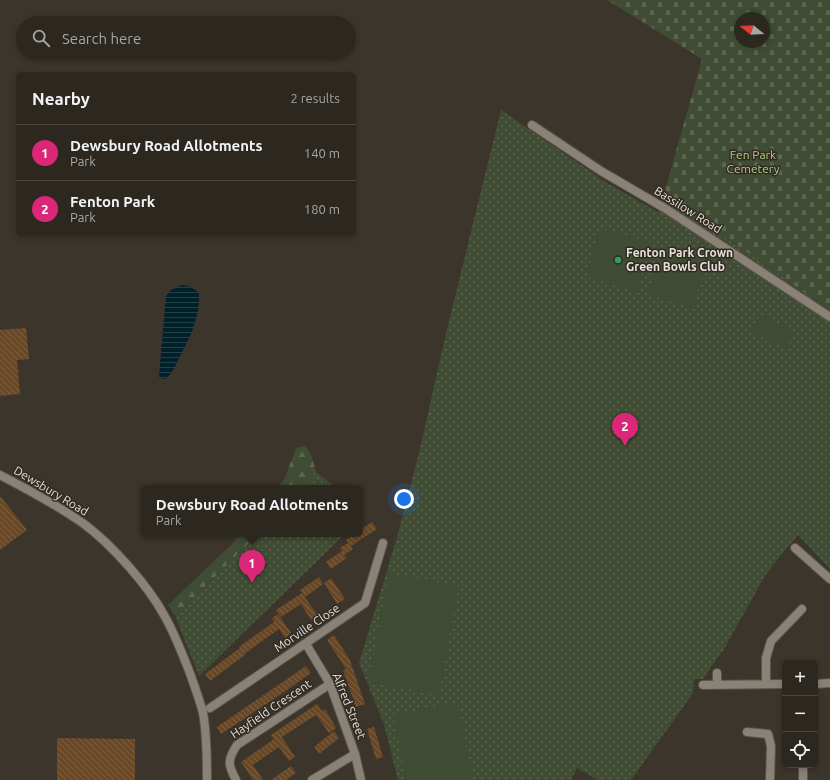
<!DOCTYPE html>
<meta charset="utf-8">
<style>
:root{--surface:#2c2820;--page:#343029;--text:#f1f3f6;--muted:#a6a6a5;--line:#48443e;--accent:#db2777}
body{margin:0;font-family:Ubuntu,sans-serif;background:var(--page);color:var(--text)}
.controls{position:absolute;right:12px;bottom:12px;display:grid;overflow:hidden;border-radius:6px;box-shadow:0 2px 6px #0003}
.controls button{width:36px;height:36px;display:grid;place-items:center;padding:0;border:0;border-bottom:1px solid var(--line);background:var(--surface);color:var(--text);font:20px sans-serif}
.compass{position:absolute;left:734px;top:12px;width:36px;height:36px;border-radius:50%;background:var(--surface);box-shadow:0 2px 6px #0003;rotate:288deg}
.you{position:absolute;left:404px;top:499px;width:14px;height:14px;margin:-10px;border:3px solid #fff;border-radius:50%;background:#1a73e8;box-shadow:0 0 0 6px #1a73e833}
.badge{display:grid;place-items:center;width:26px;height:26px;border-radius:50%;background:var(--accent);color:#fff;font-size:13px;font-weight:700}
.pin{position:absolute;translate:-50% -33px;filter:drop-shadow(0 1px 2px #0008)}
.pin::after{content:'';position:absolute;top:21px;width:14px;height:12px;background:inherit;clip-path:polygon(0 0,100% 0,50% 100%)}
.popup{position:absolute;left:141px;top:485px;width:222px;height:52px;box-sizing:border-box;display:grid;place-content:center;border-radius:6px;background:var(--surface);filter:drop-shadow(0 1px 3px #0005);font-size:13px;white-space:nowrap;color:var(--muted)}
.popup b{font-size:15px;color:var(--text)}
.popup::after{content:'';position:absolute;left:50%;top:100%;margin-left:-8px;border:8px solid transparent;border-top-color:var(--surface)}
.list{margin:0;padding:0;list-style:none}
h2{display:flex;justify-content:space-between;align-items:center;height:52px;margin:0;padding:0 16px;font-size:17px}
h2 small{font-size:13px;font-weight:400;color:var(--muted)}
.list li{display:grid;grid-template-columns:26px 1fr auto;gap:12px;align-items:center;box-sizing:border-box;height:56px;padding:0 16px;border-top:1px solid var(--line)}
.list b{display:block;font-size:15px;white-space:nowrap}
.list p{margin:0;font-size:13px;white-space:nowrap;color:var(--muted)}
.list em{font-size:13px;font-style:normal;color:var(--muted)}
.icon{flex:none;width:22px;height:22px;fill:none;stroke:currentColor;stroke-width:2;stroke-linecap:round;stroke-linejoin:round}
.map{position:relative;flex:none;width:830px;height:780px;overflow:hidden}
.search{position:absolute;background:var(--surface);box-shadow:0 2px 6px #0003;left:16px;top:16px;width:340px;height:44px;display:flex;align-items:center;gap:10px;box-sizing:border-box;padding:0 14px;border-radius:22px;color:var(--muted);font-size:15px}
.panel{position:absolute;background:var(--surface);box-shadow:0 2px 6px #0003;left:16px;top:72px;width:340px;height:164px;border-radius:6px}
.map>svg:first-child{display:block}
.green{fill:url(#green-dots)}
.forest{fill:url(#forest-firs)}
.cemetery{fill:url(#cemetery-stones);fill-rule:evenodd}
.pitch{fill:#404c33}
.water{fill:url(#water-rules)}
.building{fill:url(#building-back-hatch)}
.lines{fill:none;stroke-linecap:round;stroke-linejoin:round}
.minor-casing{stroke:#59544c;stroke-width:10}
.minor{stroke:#8a8277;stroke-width:8}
.leisure-dot{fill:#2e9e5b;stroke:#312b22;stroke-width:1.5}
.labels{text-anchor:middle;stroke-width:3;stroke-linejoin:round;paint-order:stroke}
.park-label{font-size:12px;fill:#accd89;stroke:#312b22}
.street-label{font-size:12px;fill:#e5e1db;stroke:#312b22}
.poi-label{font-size:12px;font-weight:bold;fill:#e5e1db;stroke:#312b22;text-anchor:start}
</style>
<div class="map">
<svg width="830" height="780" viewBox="0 0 830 780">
<defs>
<pattern id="green-dots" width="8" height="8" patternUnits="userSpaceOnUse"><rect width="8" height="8" fill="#404c33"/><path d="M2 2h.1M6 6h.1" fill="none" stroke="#5b6650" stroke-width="1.8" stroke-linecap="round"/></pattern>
<pattern id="forest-firs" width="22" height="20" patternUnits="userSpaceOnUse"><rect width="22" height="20" fill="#404c33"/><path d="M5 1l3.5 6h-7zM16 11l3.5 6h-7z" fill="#5b6650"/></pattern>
<pattern id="cemetery-stones" width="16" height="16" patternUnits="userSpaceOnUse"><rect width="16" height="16" fill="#404c33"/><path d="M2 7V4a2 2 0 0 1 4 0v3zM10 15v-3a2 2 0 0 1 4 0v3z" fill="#5b6650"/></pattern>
<pattern id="water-rules" width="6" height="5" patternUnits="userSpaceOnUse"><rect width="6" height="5" fill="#002129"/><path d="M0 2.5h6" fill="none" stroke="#254147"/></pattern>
<pattern id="building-back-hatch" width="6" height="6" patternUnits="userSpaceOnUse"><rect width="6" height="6" fill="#6a4825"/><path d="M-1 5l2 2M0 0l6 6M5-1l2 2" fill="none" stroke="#7f6244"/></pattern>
</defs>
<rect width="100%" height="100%" fill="#3b352b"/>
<path class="green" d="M501,110l106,73 51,29 6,-18 166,116v259l-32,-34 -21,25 -12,16 -41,73 -21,30h-9l-1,14 -62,87h-33l-21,-12 -6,12h-173l-14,-56 -25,-61 38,-126 22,-84 27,-120z
M316,472l20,16h-36z
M258,534h87l-146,142 -24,-60z"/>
<path class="forest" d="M306,446l6,11 4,15 -16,16h-23l7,-8 12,-32z
M240,534h18l-83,82 -7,-11 66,-63z"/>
<path class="cemetery" d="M607,0h223v310l-166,-116 38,-135zM740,18h24v24h-24z"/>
<path class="pitch" d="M600,228l51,14 -14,50 -51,-15z
M663,246l45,13 -15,49 -45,-13z
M760,314l35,18 -9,17 -35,-17z
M389,573l70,13 -20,109 -71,-13z
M458,702l15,78h-67l-13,-65z"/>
<path class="water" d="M182,285l9,2 8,6c1,24 -9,45 -20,65 -3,7 -7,15 -13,21l-6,-1 -1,-2 7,-80 5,-6z"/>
<path class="building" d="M26,328l3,31 -12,1 3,34 -20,2v-66z
M0,496l27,34 -27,20z
M372,522l5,7 -26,17 2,3 -9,6 3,3 -16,11 -5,-7 16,-11 -2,-3 8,-5 -2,-3 8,-6h6v-4z
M319,577l4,7 -18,13 -5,-7z
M331,578l14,21 -8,5 -13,-21z
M302,593l16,23 -7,4 -10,-16 -20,13 -5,-7z
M278,614l13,19 -6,5 -6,-9 -35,25 1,1 -35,26 -5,-7 35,-26 -1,-1 35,-25 -2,-4z
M334,635l16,25 15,44 -9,3 -13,-37 3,-1 -19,-29z
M306,666l5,7 -27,19 -63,42 -4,-7z
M317,704l5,7 3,-2 11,19 -7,5 -13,-18 -34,22 13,20 -6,4 -10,-14 -26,18 10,15h-10l-12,-18 33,-23 -3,-4z
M374,727l9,30 -7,2 -9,-30z
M334,731l5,7 -20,16 -5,-7z
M57,738l78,1v41h-78z
M291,766l5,7 -10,7h-15z"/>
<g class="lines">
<defs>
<path id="minor" d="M532,125l69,46 65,38 164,108
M0,475c29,15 57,30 84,49 28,21 63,60 80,91 11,19 19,40 27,61 4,12 9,25 12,37 4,22 4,45 4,67
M795,548l35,31
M306,644l24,40 25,70 6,26
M717,673v11
M766,684v-26l5,-17 31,-32
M815,684l15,-1
M703,685l82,-1
M210,708l155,-105 18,-60
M747,732l21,2 3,12 -1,34
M236,780c-8,-15 -9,-20 1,-35l93,-61
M312,780l43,-26
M803,780v-15"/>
</defs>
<use href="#minor" class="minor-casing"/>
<use href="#minor" class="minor"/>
</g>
<circle class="leisure-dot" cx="618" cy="260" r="4"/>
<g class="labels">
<g class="park-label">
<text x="753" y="159">Fen Park<tspan x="753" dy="14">Cemetery</tspan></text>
</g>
<g class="street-label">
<text transform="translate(688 210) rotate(32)" y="4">Bassilow Road</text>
<text transform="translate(51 491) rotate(31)" y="4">Dewsbury Road</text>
<text transform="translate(307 628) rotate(-34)" y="4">Morville Close</text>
<text transform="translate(349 706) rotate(68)" y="4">Alfred Street</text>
<text transform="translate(271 709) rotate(-34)" y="4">Hayfield Crescent</text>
</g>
<g class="poi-label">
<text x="626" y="257">Fenton Park Crown<tspan x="626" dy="14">Green Bowls Club</tspan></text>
</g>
</g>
</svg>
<div class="controls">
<button>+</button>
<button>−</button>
<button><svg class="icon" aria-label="locate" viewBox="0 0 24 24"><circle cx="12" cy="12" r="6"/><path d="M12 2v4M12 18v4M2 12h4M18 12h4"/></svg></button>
</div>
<svg class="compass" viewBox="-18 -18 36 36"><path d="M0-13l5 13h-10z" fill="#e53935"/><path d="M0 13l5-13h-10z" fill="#a6a6a5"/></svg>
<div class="you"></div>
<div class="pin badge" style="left:252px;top:583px">1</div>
<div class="popup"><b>Dewsbury Road Allotments</b>Park</div>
<div class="pin badge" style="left:625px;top:446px">2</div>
<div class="search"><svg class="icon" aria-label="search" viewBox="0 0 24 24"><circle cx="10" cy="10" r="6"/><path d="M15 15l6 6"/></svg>Search here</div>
<section class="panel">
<h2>Nearby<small>2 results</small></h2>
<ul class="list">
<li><span class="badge">1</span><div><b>Dewsbury Road Allotments</b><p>Park</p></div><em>140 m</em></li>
<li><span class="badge">2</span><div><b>Fenton Park</b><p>Park</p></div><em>180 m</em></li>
</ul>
</section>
</div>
